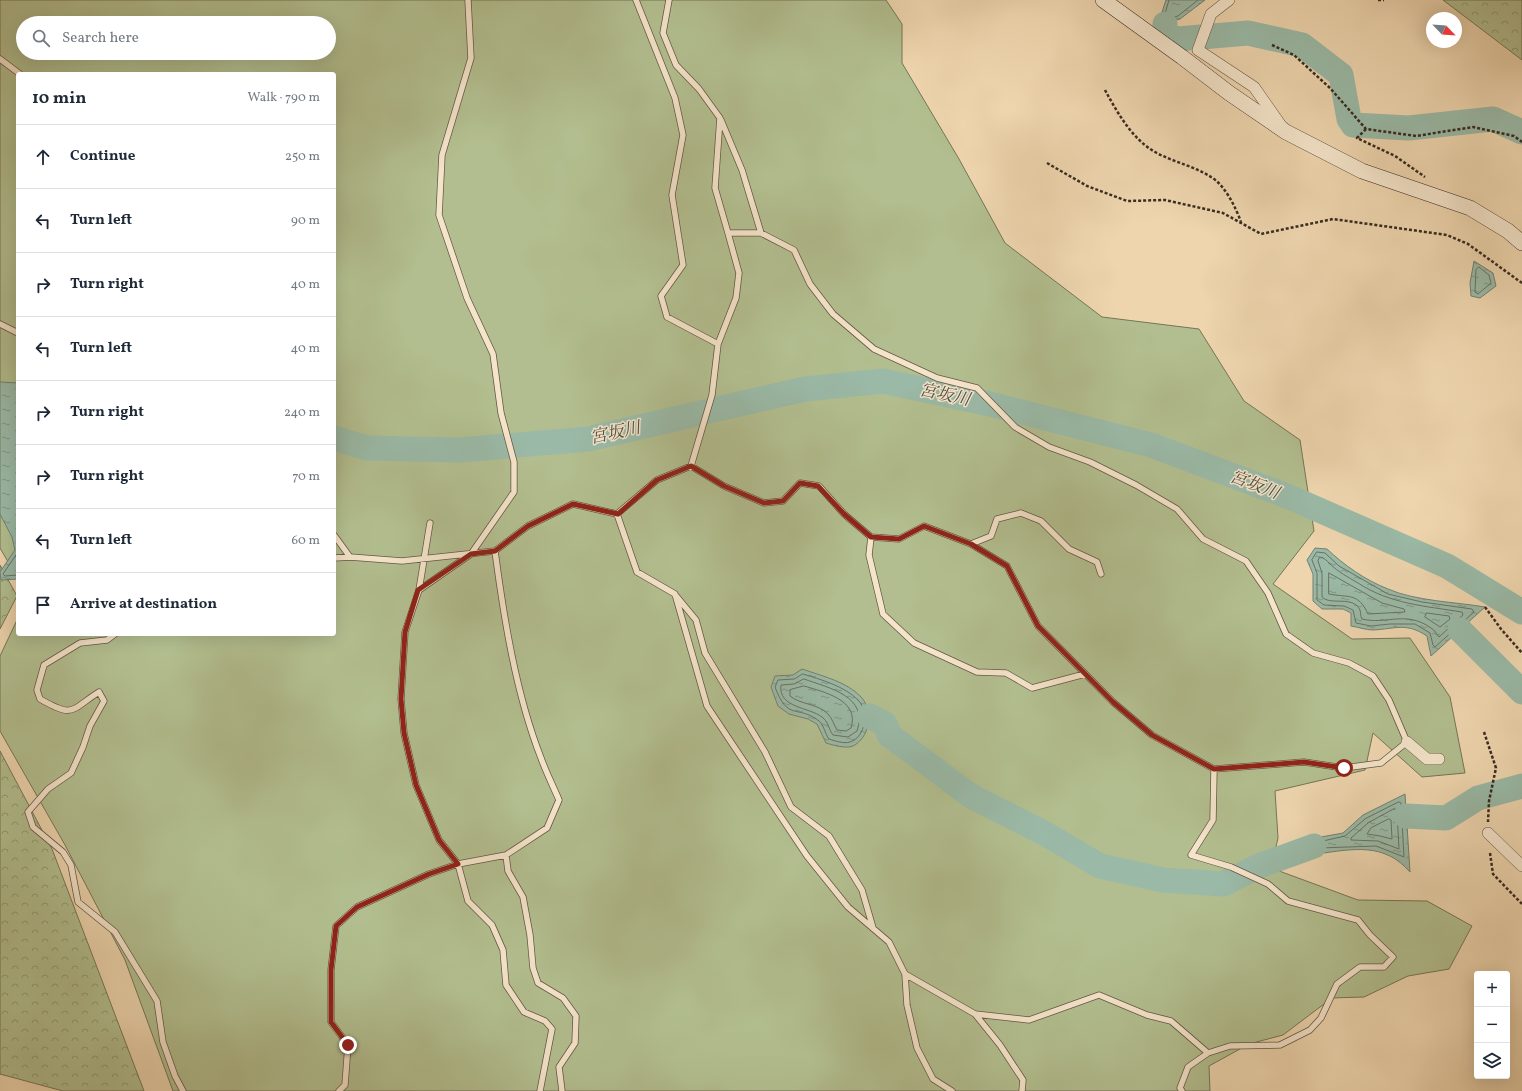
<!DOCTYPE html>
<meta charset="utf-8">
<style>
:root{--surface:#fff;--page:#f2f2f3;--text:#1f2937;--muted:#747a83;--line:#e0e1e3}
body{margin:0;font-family:Vollkorn,"Noto Serif JP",serif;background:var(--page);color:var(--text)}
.controls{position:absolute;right:12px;bottom:12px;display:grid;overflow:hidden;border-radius:4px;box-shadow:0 4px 16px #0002}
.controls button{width:36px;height:36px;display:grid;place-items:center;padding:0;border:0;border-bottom:1px solid var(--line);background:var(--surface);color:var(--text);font:20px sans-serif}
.compass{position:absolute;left:1426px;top:12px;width:36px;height:36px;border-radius:50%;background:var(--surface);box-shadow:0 4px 16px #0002;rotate:115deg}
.stop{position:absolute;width:12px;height:12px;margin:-9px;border:3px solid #8f2418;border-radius:50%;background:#fff}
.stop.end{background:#8f2418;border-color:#fff;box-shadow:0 1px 4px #0008}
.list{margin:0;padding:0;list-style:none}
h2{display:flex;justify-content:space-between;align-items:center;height:52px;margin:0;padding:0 16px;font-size:17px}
h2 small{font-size:13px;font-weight:400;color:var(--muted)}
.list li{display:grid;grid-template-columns:26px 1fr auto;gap:12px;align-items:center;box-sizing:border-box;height:64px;padding:0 16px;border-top:1px solid var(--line)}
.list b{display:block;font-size:15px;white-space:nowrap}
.list em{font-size:13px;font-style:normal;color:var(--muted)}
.icon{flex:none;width:22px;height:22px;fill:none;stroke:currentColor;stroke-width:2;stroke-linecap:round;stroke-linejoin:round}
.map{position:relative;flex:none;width:1522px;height:1091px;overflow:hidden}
.search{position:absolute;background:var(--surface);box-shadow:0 4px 16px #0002;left:16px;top:16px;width:320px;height:44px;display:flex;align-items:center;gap:10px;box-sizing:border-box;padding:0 14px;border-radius:22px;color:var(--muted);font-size:15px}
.panel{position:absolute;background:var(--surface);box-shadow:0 4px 16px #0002;left:16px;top:72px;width:320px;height:564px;border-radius:4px}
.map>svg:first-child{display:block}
.green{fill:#b2be8f;stroke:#757558;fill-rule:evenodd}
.forest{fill:url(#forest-crowns);stroke:#757558}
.water{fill:url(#water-ripples);stroke:#738171}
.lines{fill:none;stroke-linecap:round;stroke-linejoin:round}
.shore{stroke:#697264;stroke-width:1}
.river{stroke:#9ab9a6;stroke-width:25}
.lane-casing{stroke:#665645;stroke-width:7}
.street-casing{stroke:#665645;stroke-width:12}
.secondary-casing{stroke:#382c22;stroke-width:16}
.path{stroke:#382c22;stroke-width:2.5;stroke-dasharray:3 2;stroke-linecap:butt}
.lane{stroke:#f4e4ca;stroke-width:5.5}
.street{stroke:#f4e4ca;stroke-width:11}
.secondary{stroke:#f4e4ca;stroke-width:15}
.route{stroke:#8f2418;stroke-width:5}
.labels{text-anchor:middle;stroke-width:3;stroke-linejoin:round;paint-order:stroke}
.water-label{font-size:17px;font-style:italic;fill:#504f43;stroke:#f4e4ca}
</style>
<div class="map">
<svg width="1522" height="1091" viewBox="0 0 1522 1091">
<defs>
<pattern id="forest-crowns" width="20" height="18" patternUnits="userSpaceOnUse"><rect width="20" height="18" fill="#b2be8f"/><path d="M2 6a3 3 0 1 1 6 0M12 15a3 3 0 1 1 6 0" fill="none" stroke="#929b74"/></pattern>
<pattern id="water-ripples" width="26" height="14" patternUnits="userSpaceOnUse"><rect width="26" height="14" fill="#9ab9a6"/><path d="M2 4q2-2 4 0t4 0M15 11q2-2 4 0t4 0" fill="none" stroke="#7f9787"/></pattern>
</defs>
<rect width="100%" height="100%" fill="#eed5ae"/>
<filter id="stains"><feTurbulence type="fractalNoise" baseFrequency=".005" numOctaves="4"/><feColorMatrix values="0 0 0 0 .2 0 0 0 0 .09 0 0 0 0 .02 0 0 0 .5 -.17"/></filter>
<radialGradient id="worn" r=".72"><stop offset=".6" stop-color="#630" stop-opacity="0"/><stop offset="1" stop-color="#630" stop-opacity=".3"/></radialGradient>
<path class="green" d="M0,0h886l16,24v39l57,96 46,84 97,74 97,12 45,72 56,39 14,91 -41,53 79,55 58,-1 40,59 15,76 -43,4 -49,-44 -8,37 -90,21 3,47 -7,30 87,32 69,1 45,25 -23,43 -41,7 -44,21 -32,1 -49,37 -34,9 -40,22 1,25h-1037l-48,-131 -60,-115 -65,-114v-75l18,-38v16h316v-560h-316v505l-18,-31zM23,23h306v30h-306z"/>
<path class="forest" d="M1443,0h79v60z
M0,565l17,31 -17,33z
M0,751l52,98 92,242h-81l-63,-17z"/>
<path class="water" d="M1166,0h39l-25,19 -15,5 -6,-3z
M1474,261l19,12 3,13 -16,12 -9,-2 -1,-13z
M0,382l18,1v196l-17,1 -1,-8 15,-22 -3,-13 -12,-23z
M1315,548l12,1c17,16 38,31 61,40 27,12 68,13 97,18l-54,49 -4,-20c-21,-14 -32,-7 -54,-6 -7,0 -15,-3 -22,-4v-13l-8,-4h-21l-9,-8v-27l-6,-14z
M802,669c20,7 46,13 60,29 12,15 7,40 -9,48 -8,3 -20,-1 -27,-3l-9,-19 -9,-5 -19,-5 -11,-8 -7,-19 4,-11 18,-1z
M1405,794l5,78c-26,-30 -57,-23 -93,-18l-3,-8 7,-9 22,-4 20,-18z"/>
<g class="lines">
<path class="shore" d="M1169,0l-5,17 2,2 12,-3 20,-16
M1479,267l10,8 2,8 -13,11 -3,-2 1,-22z
M18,552l-15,22 2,2 13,-1
M1317,552l8,1 14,13 49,28 34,8 50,7 2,3 -39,35 -2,-2 -3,-12 -15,-9h-25l-19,2 -15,-3 -3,-13 -9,-4 -20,-1 -7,-5v-27l-5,-13z
M1320,557c5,1 7,4 10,7 8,8 18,13 28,19 32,21 67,23 104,29l1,3 -24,22c-3,-3 -4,-7 -8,-9 -25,-18 -44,-3 -69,-9 -2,-3 -1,-6 -2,-9 -7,-15 -29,-4 -38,-13v-24l-4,-12z
M1329,573l53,30 22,6 1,3 -37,2c-10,-22 -20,-16 -39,-20z
M1427,613l22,3 1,3 -10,8 -15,-10z
M803,674c19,6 41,12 55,26 11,11 8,37 -8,42 -6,2 -15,-1 -21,-3 -4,-5 -5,-14 -10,-18 -22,-17 -31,1 -44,-34l3,-7 16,-1z
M804,679c25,9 65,17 53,52l-9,6 -15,-2c-4,-5 -5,-14 -11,-18 -13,-10 -44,-9 -41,-32l13,-1z
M804,686c20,6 56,14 47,42l-5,3 -9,-1c-3,-5 -5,-12 -9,-16 -11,-11 -27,-9 -38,-18v-6z
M1399,802l2,1 3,54 -28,-11 -57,2 4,-7 22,-5 20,-17z
M1394,809l3,2 2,38 -21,-8 -27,-1v-2l17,-15z
M1389,819l2,1 1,19 -12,-3 -13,-2 4,-6z"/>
<path class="river" d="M1165,24l-1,10 14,5 70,-6 54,12 39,30 8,44 4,6 56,3 84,-9 29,13
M334,438l32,10 93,2 129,-11 217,-50 78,-8 107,23 161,41 136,51 160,70 75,46
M1460,630l62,62
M869,716l16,8 4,11 82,61 73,37 56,33 63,14 60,4 36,-18 55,-20
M1406,816l40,2 32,-20 44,-12"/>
<defs>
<path id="lane" d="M636,0l39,98 8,37 -11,60 11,70 -22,31 6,21 51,27 18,-46 3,-25 -11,-40
M0,59l20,15
M721,120l21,50 19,63
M0,324l18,9
M691,466l21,-71 6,-51
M617,514l20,58 38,22 32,112 100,150 41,51 41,35 16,32 70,40 54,6 70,-25 48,20 24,6 37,32 22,-7 50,-1 30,-15 11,-12 16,-34 23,-17h24l9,-10 -23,-22 -12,-15 -70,-19 -20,-17 -37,-17 -40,-12 22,-35 1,-51
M430,523l-11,67 52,-36 43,-62v-30l-13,-49 -8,-59 -26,-56 -28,-83 3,-60 29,-97 -3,-58
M334,535l16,22
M871,537l-2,18 14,59 31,29 63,29 29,1 26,15 53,-14
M971,544l20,-8 6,-17 24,-6 20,8 28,28 28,13 4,12
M334,558l16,-1 52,4 93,-10 33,-25 45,-22 44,10 40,-34 34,-14 33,20 40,17 19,-2 17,-18 19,3 25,28 27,23 28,2 25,-13 47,18 36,22 31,60 75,76 39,33 62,34 90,-7 40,6 37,-5 26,-21 -18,-42 -16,-24 -24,-13 -36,-10 -27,-19 -18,-41 -22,-32 -43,-22 -26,-30 -41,-24 -46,-23 -41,-15 -34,-20 -38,-39 -40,-10 -63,-29 -41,-35 -23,-30 -16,-34 -33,-17h-33l-13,-45 5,-70 -21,-29 -23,-24 -13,-32 6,-33
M419,590l-14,42 -4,67 3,34 12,52 23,55 19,24 48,-9 41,-27 12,-28c-6,-14 -13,-28 -18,-42 -25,-64 -37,-139 -46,-207
M677,597l19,23 9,33 60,99 26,55 38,29 33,54 11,38
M115,634l-8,6 -27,3 -36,22 -7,25 3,9c35,20 30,11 59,-7l5,9 -14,25 -7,21 -12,26 -23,16 -20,23 5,15 30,25 8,13 7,37 37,30 42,69 6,41 12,34 8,15
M506,855l2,16 15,26 7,38 3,33 5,15 25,15 13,18 -1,27 -16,24 3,24
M905,974l2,31 10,43 16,31 19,12
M975,1014l25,31 23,35 -1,11
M339,1091l6,-6 3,-40 -17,-23v-52l5,-44 21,-19 72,-33 29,-10 10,37 24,24 11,25 3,35 18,27 21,9 7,8 -12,62
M1182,1091l-2,-3 8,-21 20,-14"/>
<path id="street" d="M1229,0l-18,14 -13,36 56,37 28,40
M1407,742l20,17h12
M1488,833l34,33"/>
<path id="secondary" d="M1103,0l79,57 47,36 57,39 76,39 108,37 38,23 14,12"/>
</defs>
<use href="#lane" class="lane-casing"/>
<use href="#street" class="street-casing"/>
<use href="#secondary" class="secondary-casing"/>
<path class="path" d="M1378,0h6
M1272,45l22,10 36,33 36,41 50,7 57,-9 41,9 8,6
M1105,90c12,22 27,49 50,62 18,10 39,14 56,25 14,8 25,31 30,45
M1366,129l-9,9 38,18 30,21
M1047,163l40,23 40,15 38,-1 58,13 38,21 72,-15 114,16 21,9 54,39
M1485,607l16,22 21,24
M1484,732l12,36 -7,33 -1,21
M1490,853l3,21 29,30"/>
<use href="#lane" class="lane"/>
<use href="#street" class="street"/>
<use href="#secondary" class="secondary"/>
</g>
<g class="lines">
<path class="route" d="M348,1045l-17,-23v-52l5,-44 21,-19 72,-33 29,-10 -19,-24 -23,-55 -12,-52 -3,-34 4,-67 13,-42 53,-36 24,-3 33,-25 45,-22 45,10 39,-34 34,-14 33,20 40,17 19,-2 17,-18 18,3 26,28 27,23 28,2 25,-13 47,18 36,22 31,60 75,76 39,33 62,34 90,-7 40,6"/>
</g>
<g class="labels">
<g class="water-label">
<text transform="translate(945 394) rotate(12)" y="6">宮坂川</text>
<text transform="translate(615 432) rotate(-12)" y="6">宮坂川</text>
<text transform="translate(1255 484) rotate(21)" y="6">宮坂川</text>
</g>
</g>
<rect width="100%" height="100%" filter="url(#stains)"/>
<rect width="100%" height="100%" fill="url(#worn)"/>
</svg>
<div class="controls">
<button>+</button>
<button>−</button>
<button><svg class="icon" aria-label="layers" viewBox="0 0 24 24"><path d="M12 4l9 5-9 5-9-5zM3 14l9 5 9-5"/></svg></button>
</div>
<svg class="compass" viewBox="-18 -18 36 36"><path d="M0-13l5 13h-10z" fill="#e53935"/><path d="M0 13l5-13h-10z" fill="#747a83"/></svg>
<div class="stop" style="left:1344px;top:768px"></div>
<div class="stop end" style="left:348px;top:1045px"></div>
<div class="search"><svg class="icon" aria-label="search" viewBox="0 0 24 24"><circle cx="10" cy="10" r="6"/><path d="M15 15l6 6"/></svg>Search here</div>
<section class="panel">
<h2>10 min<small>Walk · 790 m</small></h2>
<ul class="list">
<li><svg class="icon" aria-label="ahead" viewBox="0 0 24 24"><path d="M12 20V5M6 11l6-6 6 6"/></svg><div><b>Continue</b></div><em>250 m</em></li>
<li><svg class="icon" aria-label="left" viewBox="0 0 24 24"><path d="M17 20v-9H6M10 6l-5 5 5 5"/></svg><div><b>Turn left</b></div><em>90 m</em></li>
<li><svg class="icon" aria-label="right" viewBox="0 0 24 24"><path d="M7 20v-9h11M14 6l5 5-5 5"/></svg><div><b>Turn right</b></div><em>40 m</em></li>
<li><svg class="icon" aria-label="left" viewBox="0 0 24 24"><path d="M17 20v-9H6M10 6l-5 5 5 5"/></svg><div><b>Turn left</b></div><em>40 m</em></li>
<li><svg class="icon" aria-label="right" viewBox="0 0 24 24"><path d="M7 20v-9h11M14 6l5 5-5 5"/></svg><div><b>Turn right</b></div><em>240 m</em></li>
<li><svg class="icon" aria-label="right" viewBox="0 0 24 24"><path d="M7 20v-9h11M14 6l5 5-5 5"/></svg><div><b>Turn right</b></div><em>70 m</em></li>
<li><svg class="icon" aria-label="left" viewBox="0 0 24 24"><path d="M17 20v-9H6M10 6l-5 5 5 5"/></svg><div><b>Turn left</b></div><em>60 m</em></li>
<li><svg class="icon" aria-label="arrive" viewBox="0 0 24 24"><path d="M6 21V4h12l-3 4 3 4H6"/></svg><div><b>Arrive at destination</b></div></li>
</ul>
</section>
</div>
